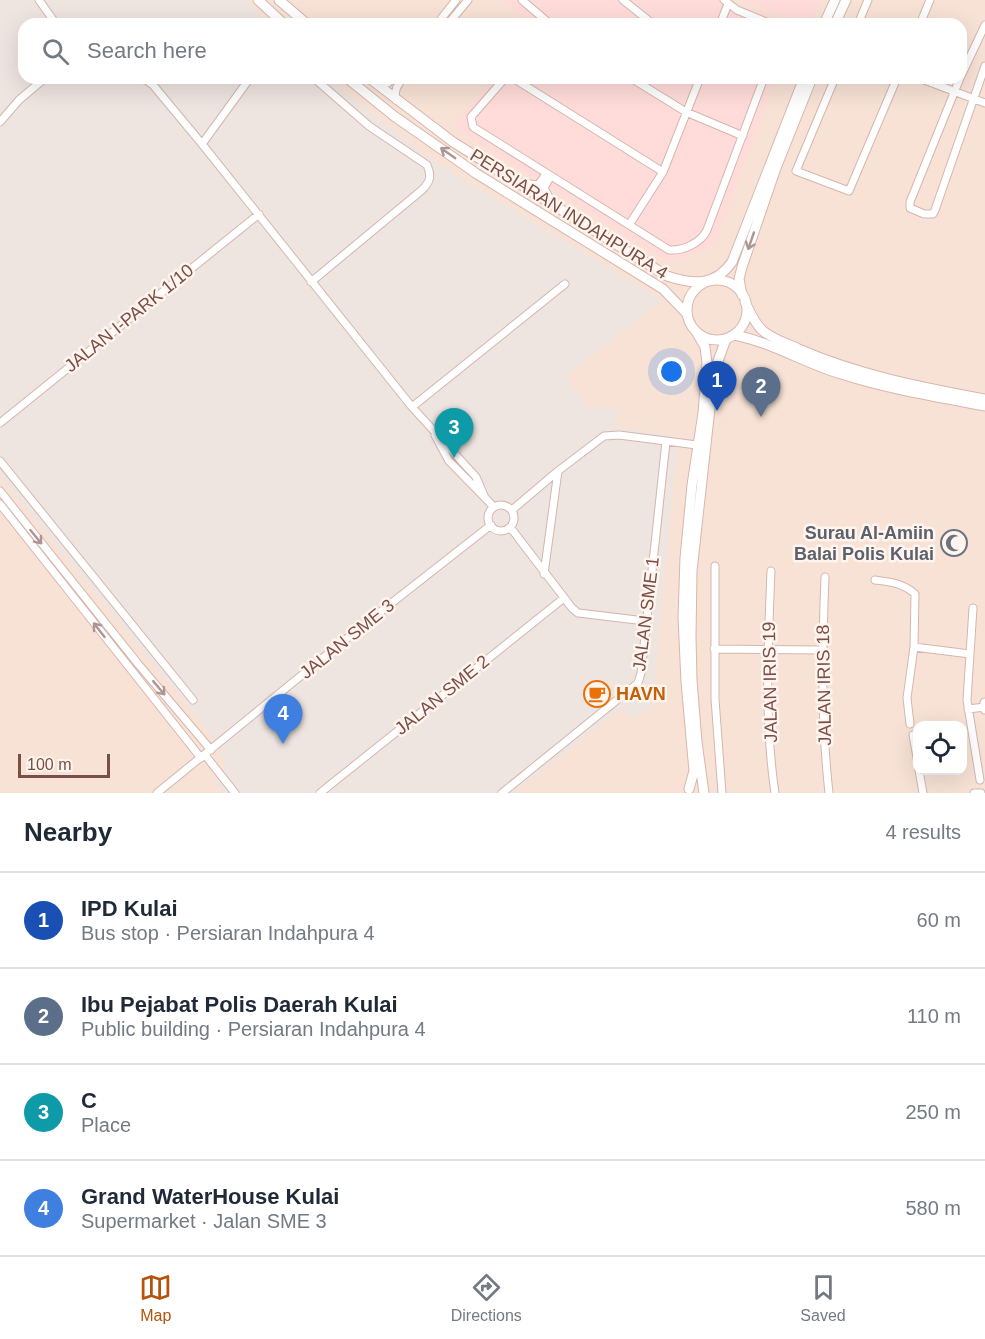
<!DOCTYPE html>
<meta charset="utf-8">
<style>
:root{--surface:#fff;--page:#f2f2f3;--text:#1f2937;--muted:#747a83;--line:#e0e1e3;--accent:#b45309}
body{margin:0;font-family:Helvetica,sans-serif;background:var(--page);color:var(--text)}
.controls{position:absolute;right:18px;bottom:18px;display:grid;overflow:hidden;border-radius:12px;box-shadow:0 6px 24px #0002}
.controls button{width:54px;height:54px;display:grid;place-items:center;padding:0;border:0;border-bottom:2px solid var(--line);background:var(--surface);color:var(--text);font:30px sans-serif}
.scale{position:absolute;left:18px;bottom:15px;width:92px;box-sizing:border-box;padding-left:6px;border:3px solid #7a4f48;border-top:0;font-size:16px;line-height:21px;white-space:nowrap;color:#7a4f48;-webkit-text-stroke:4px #fff5ee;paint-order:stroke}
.you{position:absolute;left:672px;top:372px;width:21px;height:21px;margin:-15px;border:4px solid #fff;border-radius:50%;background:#1a73e8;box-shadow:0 0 0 9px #1a73e833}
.badge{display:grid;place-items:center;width:39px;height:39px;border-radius:50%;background:var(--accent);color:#fff;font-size:20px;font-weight:700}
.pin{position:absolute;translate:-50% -50px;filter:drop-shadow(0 2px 3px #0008)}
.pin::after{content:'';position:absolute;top:32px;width:21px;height:18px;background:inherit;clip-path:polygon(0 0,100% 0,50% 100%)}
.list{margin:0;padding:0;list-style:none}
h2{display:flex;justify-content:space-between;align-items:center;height:78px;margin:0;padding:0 24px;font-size:26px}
h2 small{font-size:20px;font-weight:400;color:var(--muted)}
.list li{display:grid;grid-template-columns:39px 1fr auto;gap:18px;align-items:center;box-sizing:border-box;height:96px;padding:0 24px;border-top:2px solid var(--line)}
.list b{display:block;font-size:22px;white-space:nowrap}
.list p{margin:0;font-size:20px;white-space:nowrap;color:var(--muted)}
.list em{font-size:20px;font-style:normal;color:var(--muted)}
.icon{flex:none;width:33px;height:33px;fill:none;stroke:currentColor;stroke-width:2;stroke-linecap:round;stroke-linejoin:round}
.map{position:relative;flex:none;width:985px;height:793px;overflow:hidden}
.search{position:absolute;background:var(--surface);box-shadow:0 6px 24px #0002;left:18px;right:18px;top:18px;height:66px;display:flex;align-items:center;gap:15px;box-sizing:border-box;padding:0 21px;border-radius:18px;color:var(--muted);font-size:22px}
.sheet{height:462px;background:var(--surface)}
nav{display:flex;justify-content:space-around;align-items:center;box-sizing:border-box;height:84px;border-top:2px solid var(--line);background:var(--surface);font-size:16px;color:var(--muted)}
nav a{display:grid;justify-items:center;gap:3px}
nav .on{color:var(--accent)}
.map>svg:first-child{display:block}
.residential{fill:#f8e2d6;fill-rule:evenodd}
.commercial{fill:#ffdcd9}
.industrial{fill:#eee4e0}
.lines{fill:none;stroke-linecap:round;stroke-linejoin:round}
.street-casing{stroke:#d4b6ad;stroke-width:9}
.secondary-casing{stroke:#d9b6ac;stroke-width:11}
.street{stroke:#fff;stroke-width:7}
.secondary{stroke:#fff;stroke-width:9}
.oneway{stroke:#af9591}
.labels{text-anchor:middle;stroke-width:5;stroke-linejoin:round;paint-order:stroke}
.street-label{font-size:18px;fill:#7a4f48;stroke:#fff5ee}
.worship-label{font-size:18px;font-weight:bold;fill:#5b616d;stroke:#fff5ee;text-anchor:end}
.food-label{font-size:18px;font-weight:bold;fill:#c56008;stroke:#fff5ee;text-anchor:start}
</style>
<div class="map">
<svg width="985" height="793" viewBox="0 0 985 793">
<rect width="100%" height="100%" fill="#feefe6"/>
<path class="residential" d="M0,0h985v793h-985zM24,24h937v54h-937zM918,726h44v44h-44z"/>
<path class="commercial" d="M502,0h228l6,4 57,20h-262z
M740,0h81l-12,24h-1z
M494,78h282l-61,166 -45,19 -196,-122 -19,-16z"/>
<path class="industrial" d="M0,0h244l26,24h-246v54h303l107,83 227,139 -96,77 26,33 10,-3 17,3 -2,17 62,10 -26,270 -17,11 -14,-9 -107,84h-290l-10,-12 12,-15 -14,-30 -212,-259z"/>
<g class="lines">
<defs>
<path id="street" d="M39,0l17,24
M522,0l28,24
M623,0l30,24
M724,0l13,10 34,14
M437,24l19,-24
M448,24l20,-24
M720,24l8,-20
M858,24l10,-24
M920,24l10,-24
M961,76l24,-51
M143,78l10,7 49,59 210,263 64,70 9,21
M505,78l-34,39 2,10 196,123c14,1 32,-7 38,-20l57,-152
M513,78l150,94
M631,78l55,34 57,24
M835,78l-39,93 53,20 48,-113
M919,78l66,25
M960,78l-50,124v6l14,6h9l2,-4 50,-144
M376,82l12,1 5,-5
M396,100c-2,-10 1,-14 7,-22
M0,122l19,-22 26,-22
M202,144l48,-66
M550,177l-6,11 7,13
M523,183l15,2 8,-11
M629,225l34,-53 37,-94
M311,282l111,-92c8,-8 10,-14 5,-25l-58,-39 -55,-48
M412,407l153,-123
M0,423l259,-209
M435,435l14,26 45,46
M0,461l193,239
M0,491l139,174 72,85
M0,504l201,254
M488 518a13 13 0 1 1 26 0a13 13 0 1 1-26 0Z
M512,510l46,-39 46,-35 15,-1 78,10
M510,527l62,81 6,5 9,1 58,7
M715,566v133l7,94
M771,571c-3,74 -7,149 4,222
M544,574l14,-103
M825,577c-3,73 -4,144 4,216
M875,580c15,2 28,3 40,14l-1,53 -7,51 3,26
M914,647l56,7 -3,46 13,80
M714,649l108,1
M970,654l3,-46
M968,709l17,-2
M913,735l5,28
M205,755l30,38
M919,770l4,23
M157,793l204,-166 130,-102
M320,793l244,-195
M502,793l136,-110 3,-10 25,-231
M974,793h7"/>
<path id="secondary" d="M258,0l26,24
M279,0l28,24
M824,24l11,-24
M835,24l11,-24
M347,78l47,38 83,58 186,115 24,25
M369,78l84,64 214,134c27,9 48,10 65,-14l72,-184
M687 310a30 30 0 1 1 60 0a30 30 0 1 1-60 0Z
M742,295l-3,-16 3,-12 34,-99 36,-90
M745,302c5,10 9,20 17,28 10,9 24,13 37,19 59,26 122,38 186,50
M734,335c37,7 70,28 107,39 47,15 96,23 144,32
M985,703v6
M689,789l5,-18 -8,-89 -3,-65 2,-59 7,-73 11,-72 4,-50 -2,-16 -8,-14
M704,793l-7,-51 -5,-62 -1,-44 1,-65 22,-199 12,-33"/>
</defs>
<use href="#street" class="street-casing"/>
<use href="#secondary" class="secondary-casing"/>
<use href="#street" class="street"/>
<use href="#secondary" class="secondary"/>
</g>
<defs><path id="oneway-shaft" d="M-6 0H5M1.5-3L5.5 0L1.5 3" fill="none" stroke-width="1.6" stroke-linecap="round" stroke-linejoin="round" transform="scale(1.5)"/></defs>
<g class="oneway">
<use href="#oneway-shaft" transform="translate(448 153) rotate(-145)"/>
<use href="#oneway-shaft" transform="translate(751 241) rotate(109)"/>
<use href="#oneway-shaft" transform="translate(36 537) rotate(51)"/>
<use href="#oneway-shaft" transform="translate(99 630) rotate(-128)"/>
<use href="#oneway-shaft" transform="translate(159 688) rotate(50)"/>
</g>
<defs>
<symbol id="mosque-ring" viewBox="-11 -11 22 22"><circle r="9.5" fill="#fff5ee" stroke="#6b7280" stroke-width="1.5"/><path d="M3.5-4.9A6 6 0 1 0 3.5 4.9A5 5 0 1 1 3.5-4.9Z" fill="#6b7280"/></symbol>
<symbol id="cafe-ring" viewBox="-11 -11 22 22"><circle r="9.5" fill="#fff5ee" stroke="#e8710a" stroke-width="1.5"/><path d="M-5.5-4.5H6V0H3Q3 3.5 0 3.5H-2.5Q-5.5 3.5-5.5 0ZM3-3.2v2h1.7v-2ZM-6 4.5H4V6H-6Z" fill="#e8710a"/></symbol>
</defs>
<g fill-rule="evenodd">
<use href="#mosque-ring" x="939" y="528" width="30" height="30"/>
<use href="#cafe-ring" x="582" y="679" width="30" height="30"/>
</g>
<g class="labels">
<g class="street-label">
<text transform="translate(569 214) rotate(32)" y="6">PERSIARAN INDAHPURA 4</text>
<text transform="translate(129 318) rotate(-39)" y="6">JALAN I-PARK 1/10</text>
<text transform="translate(646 614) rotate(-83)" y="6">JALAN SME 1</text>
<text transform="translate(347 639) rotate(-39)" y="6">JALAN SME 3</text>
<text transform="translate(770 682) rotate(-91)" y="6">JALAN IRIS 19</text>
<text transform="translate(824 685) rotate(-91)" y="6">JALAN IRIS 18</text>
<text transform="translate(442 695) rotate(-39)" y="6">JALAN SME 2</text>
</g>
<g class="worship-label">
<text x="934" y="539">Surau Al-Amiin<tspan x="934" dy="21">Balai Polis Kulai</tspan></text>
</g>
<g class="food-label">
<text x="616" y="700">HAVN</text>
</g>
</g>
</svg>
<div class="controls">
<button><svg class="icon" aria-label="locate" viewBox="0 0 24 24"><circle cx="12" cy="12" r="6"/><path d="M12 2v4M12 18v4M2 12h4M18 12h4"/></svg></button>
</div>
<div class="scale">100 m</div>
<div class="you"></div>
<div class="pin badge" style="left:717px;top:411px;background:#1a4fb4">1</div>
<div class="pin badge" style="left:761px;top:417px;background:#5c6f8a">2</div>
<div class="pin badge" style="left:454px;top:458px;background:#0f9aa8">3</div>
<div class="pin badge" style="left:283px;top:744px;background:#3f7fe0">4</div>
<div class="search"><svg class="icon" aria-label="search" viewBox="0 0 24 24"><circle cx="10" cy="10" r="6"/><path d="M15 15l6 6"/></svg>Search here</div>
</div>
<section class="sheet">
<h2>Nearby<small>4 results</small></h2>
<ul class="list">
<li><span class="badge" style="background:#1a4fb4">1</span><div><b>IPD Kulai</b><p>Bus stop · Persiaran Indahpura 4</p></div><em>60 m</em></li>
<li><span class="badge" style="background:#5c6f8a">2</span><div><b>Ibu Pejabat Polis Daerah Kulai</b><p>Public building · Persiaran Indahpura 4</p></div><em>110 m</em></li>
<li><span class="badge" style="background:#0f9aa8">3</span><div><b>C</b><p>Place</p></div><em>250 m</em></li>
<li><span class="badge" style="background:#3f7fe0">4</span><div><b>Grand WaterHouse Kulai</b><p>Supermarket · Jalan SME 3</p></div><em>580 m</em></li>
</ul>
</section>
<nav>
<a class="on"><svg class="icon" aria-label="map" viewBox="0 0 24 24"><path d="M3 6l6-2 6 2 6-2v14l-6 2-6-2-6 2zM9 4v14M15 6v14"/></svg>Map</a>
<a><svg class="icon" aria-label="directions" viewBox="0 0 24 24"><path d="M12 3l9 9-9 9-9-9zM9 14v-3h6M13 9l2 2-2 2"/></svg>Directions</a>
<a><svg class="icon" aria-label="saved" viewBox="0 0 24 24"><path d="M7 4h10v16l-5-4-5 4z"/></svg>Saved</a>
</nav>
